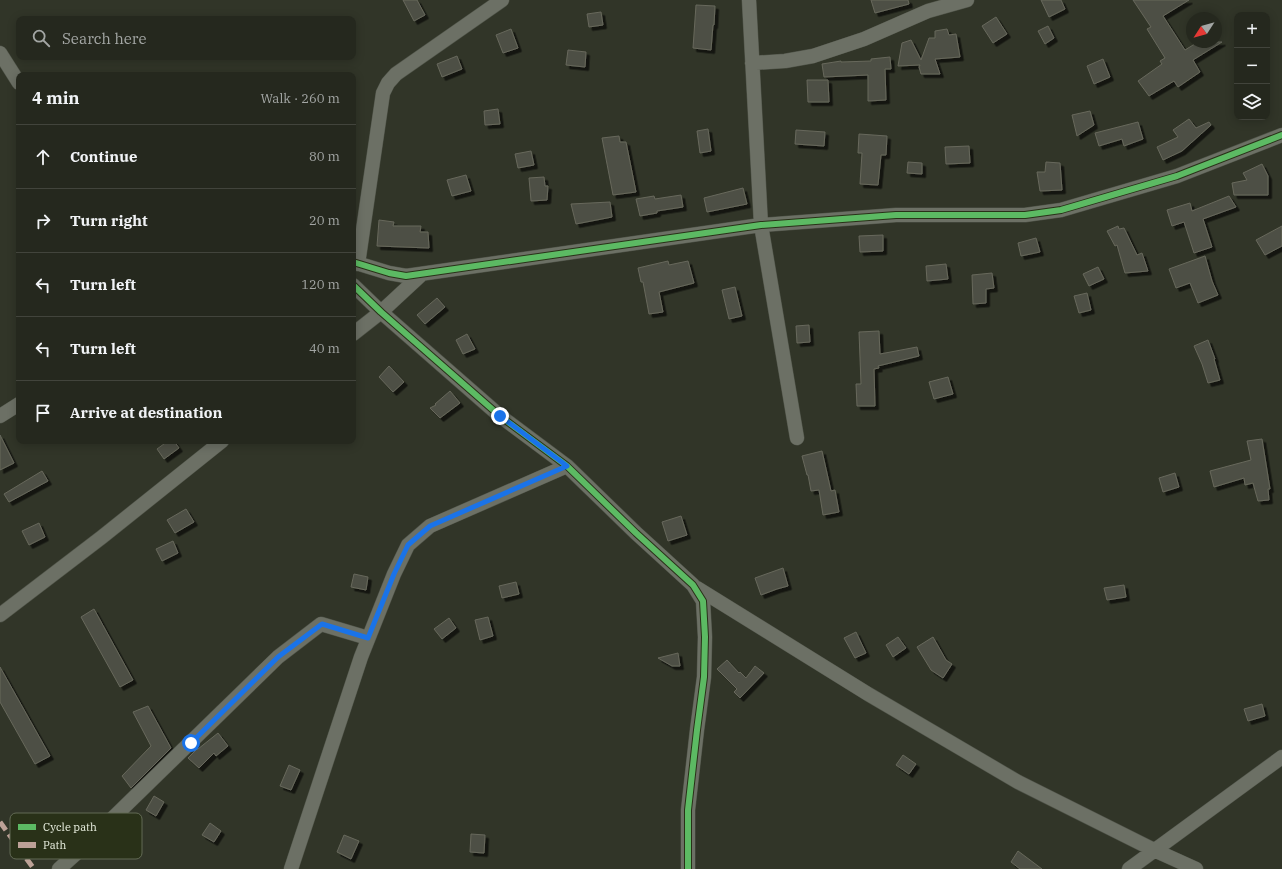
<!DOCTYPE html>
<meta charset="utf-8">
<style>
:root{--surface:#25281e;--page:#2d3027;--text:#f1f3f6;--muted:#a3a6a4;--line:#42443c}
body{margin:0;font-family:"IBM Plex Serif",serif;background:var(--page);color:var(--text)}
.controls{position:absolute;right:12px;top:12px;display:grid;overflow:hidden;border-radius:8px;box-shadow:0 2px 10px #0003}
.controls button{width:36px;height:36px;display:grid;place-items:center;padding:0;border:0;border-bottom:1px solid var(--line);background:var(--surface);color:var(--text);font:20px sans-serif}
.compass{position:absolute;left:1186px;top:12px;width:36px;height:36px;border-radius:50%;background:var(--surface);box-shadow:0 2px 10px #0003;rotate:234deg}
.stop{position:absolute;width:12px;height:12px;margin:-9px;border:3px solid #1a73e8;border-radius:50%;background:#fff}
.stop.end{background:#1a73e8;border-color:#fff;box-shadow:0 1px 4px #0008}
.list{margin:0;padding:0;list-style:none}
h2{display:flex;justify-content:space-between;align-items:center;height:52px;margin:0;padding:0 16px;font-size:17px}
h2 small{font-size:13px;font-weight:400;color:var(--muted)}
.list li{display:grid;grid-template-columns:26px 1fr auto;gap:12px;align-items:center;box-sizing:border-box;height:64px;padding:0 16px;border-top:1px solid var(--line)}
.list b{display:block;font-size:15px;white-space:nowrap}
.list em{font-size:13px;font-style:normal;color:var(--muted)}
.icon{flex:none;width:22px;height:22px;fill:none;stroke:currentColor;stroke-width:2;stroke-linecap:round;stroke-linejoin:round}
.map{position:relative;flex:none;width:1282px;height:869px;overflow:hidden}
.search{position:absolute;background:var(--surface);box-shadow:0 2px 10px #0003;left:16px;top:16px;width:340px;height:44px;display:flex;align-items:center;gap:10px;box-sizing:border-box;padding:0 14px;border-radius:8px;color:var(--muted);font-size:15px}
.panel{position:absolute;background:var(--surface);box-shadow:0 2px 10px #0003;left:16px;top:72px;width:340px;height:372px;border-radius:8px}
.map>svg:first-child{display:block}
.building{fill:#4e5044;stroke:#67685c;filter:url(#shadow)}
.lines{fill:none;stroke-linecap:round;stroke-linejoin:round}
.minor-casing{stroke:#4f5348;stroke-width:15}
.minor{stroke:#6c7065;stroke-width:14}
.quiet{stroke:#bda197;stroke-width:5;stroke-dasharray:10 5;stroke-linecap:butt}
.cycleway-casing{stroke:#293118;stroke-width:8}
.cycleway{stroke:#5cba63;stroke-width:6}
.route{stroke:#1a73e8;stroke-width:5}
.key{fill:#293118;stroke:#636b55;stroke-width:1}
.key-label{font-size:11px;fill:#ebf1e2}
</style>
<div class="map">
<svg width="1282" height="869" viewBox="0 0 1282 869">
<defs>
<filter id="shadow"><feDropShadow dx="3.5" dy="3.5" stdDeviation="0" flood-color="#0009"/></filter>
</defs>
<rect width="100%" height="100%" fill="#313528"/>
<path class="building" d="M403,0h14l8,15 -11,6z
M871,0h37l1,4 -34,9z
M1041,0h20l4,9 -16,8z
M1133,0h56l-26,16 22,34 13,-8h24l-29,18 7,12 -22,15 -4,-6 -25,15 -11,-15 24,-17 -2,-3 5,-3 -18,-29 4,-2z
M696,5l19,1 -1,19h-1l-2,25 -18,-2z
M601,12l2,13 -14,2 -2,-13z
M996,17l11,17 -14,9 -11,-17z
M1048,26l6,12 -9,6 -7,-13z
M511,29l7,19 -15,5 -7,-18z
M947,29l2,6 7,-1 4,23 -25,2 5,15h-19l-2,-7 1,-2 -22,1 4,-23 9,-3 10,20 8,-22h6v-7z
M568,50l18,2 -1,15 -19,-2z
M457,56l5,13 -20,8 -5,-13z
M890,57l1,12h-6l1,31 -18,1v-26l-44,2 -2,-13 19,-3v1l30,-1v-2z
M1103,59l7,18 -16,7 -7,-18z
M807,80h21l1,22h-21z
M498,109l2,15 -15,1 -1,-14z
M1090,111l4,14 -17,11 -5,-21z
M1189,119l7,9 13,-6 2,3 -29,26 -19,9 -6,-13 21,-10 -5,-7z
M1138,122l5,17 -19,7 -2,-7 -23,7 -4,-13z
M708,129l3,22 -11,2 -3,-22z
M796,130l29,2 -1,14 -29,-2z
M859,134l28,2 -1,19h-5l-3,30 -18,-1 2,-31h-4z
M619,136l1,6h6l10,50 -23,3 -11,-57z
M969,146l1,17 -24,1 -1,-17z
M531,151l3,14 -16,3 -3,-14z
M908,162l14,1v11l-15,-1z
M1046,162l14,1 2,27 -22,1 -3,-19h8z
M1262,164l6,12v19h-34l-2,-12 15,-3 -4,-7z
M466,175l5,16 -19,5 -5,-16z
M544,177l1,9h3l-1,14 -16,1 -2,-23z
M743,188l4,16 -40,8 -3,-14z
M681,195l2,12 -26,4v2l-17,3 -4,-17 18,-3 1,3z
M1229,196l7,11 -33,12 9,28 -18,6 -10,-31 -12,4 -5,-16 23,-7 2,8z
M610,202l2,15 -36,7 -5,-20z
M379,220l15,2 -1,4h28l-1,6h8l1,16 -52,-2z
M1118,226l1,3 5,-1 13,27 5,-2 6,18 -23,2 -8,-28 -2,1 -8,-15z
M1282,226v20l-17,9 -9,-15z
M883,235v16l-23,1 -1,-16z
M1036,238l4,14 -19,4 -3,-13z
M1205,256l7,25 6,14 -20,8 -8,-20 -14,5 -7,-19z
M668,261l1,4 19,-4 6,22 -35,9 4,20 -14,2 -6,-32h-2l-3,-14z
M946,264l2,15 -21,2 -1,-15z
M1098,267l6,12 -15,7 -6,-12z
M992,273l2,15 -8,1v14l-13,1 -1,-29z
M735,287l7,29 -13,3 -7,-29z
M1087,293l4,17 -12,3 -5,-17z
M437,298l8,9 -20,17 -8,-9z
M809,325l1,17 -13,1 -1,-17z
M879,331l1,23 37,-7 2,9 -41,10 1,2 -5,1 1,37h-18l-1,-22h5l-2,-52z
M467,334l8,15 -12,5 -7,-14z
M1208,340l7,19h-1l6,21 -12,3 -6,-19 -8,-18z
M389,366l15,16 -11,10 -14,-15z
M948,377l5,17 -19,5 -5,-17z
M450,391l10,12 -20,15 -10,-10 6,-3 -1,-1z
M0,435l14,28 -14,7z
M1262,439l8,50h-2l1,11 -11,1 -2,-7 -3,-11 -8,2 -1,-7 -30,9 -4,-16 41,-11 -4,-19z
M168,441h6l5,7 -15,11 -7,-10z
M822,451l9,40 4,-1 4,22 -16,3 -4,-25 -8,1 -3,-16h-1l-5,-19z
M42,471l6,10 -39,21 -5,-8z
M1175,473l4,14 -16,5 -4,-14z
M186,509l8,13 -19,11 -8,-13z
M681,516l6,19 -19,6 -6,-19z
M39,523l6,14 -16,8 -7,-14z
M173,541l5,12 -16,8 -6,-12z
M783,568l5,18 -11,3 -16,6 -6,-17z
M354,574l14,3 -2,13 -15,-3z
M516,582l3,12 -17,4 -3,-12z
M1124,585l2,12 -19,3 -3,-12z
M94,609l39,71 -13,7 -39,-70z
M488,617l5,19 -13,4 -5,-20z
M449,618l7,10 -14,11 -8,-10z
M856,632l10,21 -11,5 -11,-20z
M898,637l8,11 -13,9 -7,-12z
M933,637l13,23 6,4 -9,14 -12,-8 -14,-23z
M678,653l2,13h-8l-14,-8z
M727,660l12,13 1,-1 6,6 9,-12 9,7 -24,25 -6,-6 3,-3 -20,-20z
M0,667l50,89 -15,8 -35,-62z
M1262,704l3,12 -17,5 -4,-12z
M148,706l23,42 -40,40 -9,-12 29,-30 -18,-34z
M218,733l10,13 -12,10 -2,-3 -15,15 -11,-10 9,-9h1z
M903,755l13,9 -7,10 -13,-9z
M289,765l11,5 -9,20 -11,-4z
M154,796l10,6 -8,14 -10,-6z
M210,823l11,8 -7,11 -12,-7z
M471,834l14,1 -1,18 -14,-1z
M344,835l15,6 -8,18 -14,-7z
M1018,851l24,18h-22l-9,-7z"/>
<g class="lines">
<defs>
<path id="minor" d="M749,0l12,225 36,213
M0,53l19,30
M752,63l33,-2 28,-5 51,-17 64,-28 39,-11
M353,262l36,11 17,3 355,-51 135,-10h129l36,-5 116,-34 105,-41
M358,264l25,-171 5,-10 8,-9 106,-74
M353,285l28,27 119,104 67,50 69,67 57,52 10,16 2,36 -1,40 -7,53 -9,80v59
M353,334l28,-22 41,-38
M0,416l19,-12
M697,588l171,106 150,88 136,68 42,19
M0,615l102,-78 120,-96
M59,869l21,-19 198,-193 43,-33 47,14
M291,869l70,-212 33,-83 14,-29 22,-19 137,-60
M1129,869l153,-112"/>
</defs>
<use href="#minor" class="minor-casing"/>
<use href="#minor" class="minor"/>
<path class="quiet" d="M0,822l34,47"/>
<defs>
<path id="cycleway" d="M353,262l36,11 17,3 355,-51 135,-10h129l36,-5 116,-34 105,-41
M353,285l28,27 119,104 67,50 69,67 57,52 10,16 2,36 -1,40 -7,53 -9,80v59"/>
</defs>
<use href="#cycleway" class="cycleway-casing"/>
<use href="#cycleway" class="cycleway"/>
</g>
<g class="lines">
<path class="route" d="M191,743l87,-86 44,-33 46,14 26,-64 14,-29 22,-19 137,-60 -67,-50"/>
</g>
<rect x="10" y="813" width="132" height="46" rx="6" class="key"/>
<rect x="18" y="824" width="18" height="6" fill="#5cba63"/>
<rect x="18" y="842" width="18" height="6" fill="#bda197"/>
<g class="key-label">
<text x="43" y="831">Cycle path</text>
<text x="43" y="849">Path</text>
</g>
</svg>
<div class="controls">
<button>+</button>
<button>−</button>
<button><svg class="icon" aria-label="layers" viewBox="0 0 24 24"><path d="M12 4l9 5-9 5-9-5zM3 14l9 5 9-5"/></svg></button>
</div>
<svg class="compass" viewBox="-18 -18 36 36"><path d="M0-13l5 13h-10z" fill="#e53935"/><path d="M0 13l5-13h-10z" fill="#a3a6a4"/></svg>
<div class="stop" style="left:191px;top:743px"></div>
<div class="stop end" style="left:500px;top:416px"></div>
<div class="search"><svg class="icon" aria-label="search" viewBox="0 0 24 24"><circle cx="10" cy="10" r="6"/><path d="M15 15l6 6"/></svg>Search here</div>
<section class="panel">
<h2>4 min<small>Walk · 260 m</small></h2>
<ul class="list">
<li><svg class="icon" aria-label="ahead" viewBox="0 0 24 24"><path d="M12 20V5M6 11l6-6 6 6"/></svg><div><b>Continue</b></div><em>80 m</em></li>
<li><svg class="icon" aria-label="right" viewBox="0 0 24 24"><path d="M7 20v-9h11M14 6l5 5-5 5"/></svg><div><b>Turn right</b></div><em>20 m</em></li>
<li><svg class="icon" aria-label="left" viewBox="0 0 24 24"><path d="M17 20v-9H6M10 6l-5 5 5 5"/></svg><div><b>Turn left</b></div><em>120 m</em></li>
<li><svg class="icon" aria-label="left" viewBox="0 0 24 24"><path d="M17 20v-9H6M10 6l-5 5 5 5"/></svg><div><b>Turn left</b></div><em>40 m</em></li>
<li><svg class="icon" aria-label="arrive" viewBox="0 0 24 24"><path d="M6 21V4h12l-3 4 3 4H6"/></svg><div><b>Arrive at destination</b></div></li>
</ul>
</section>
</div>
